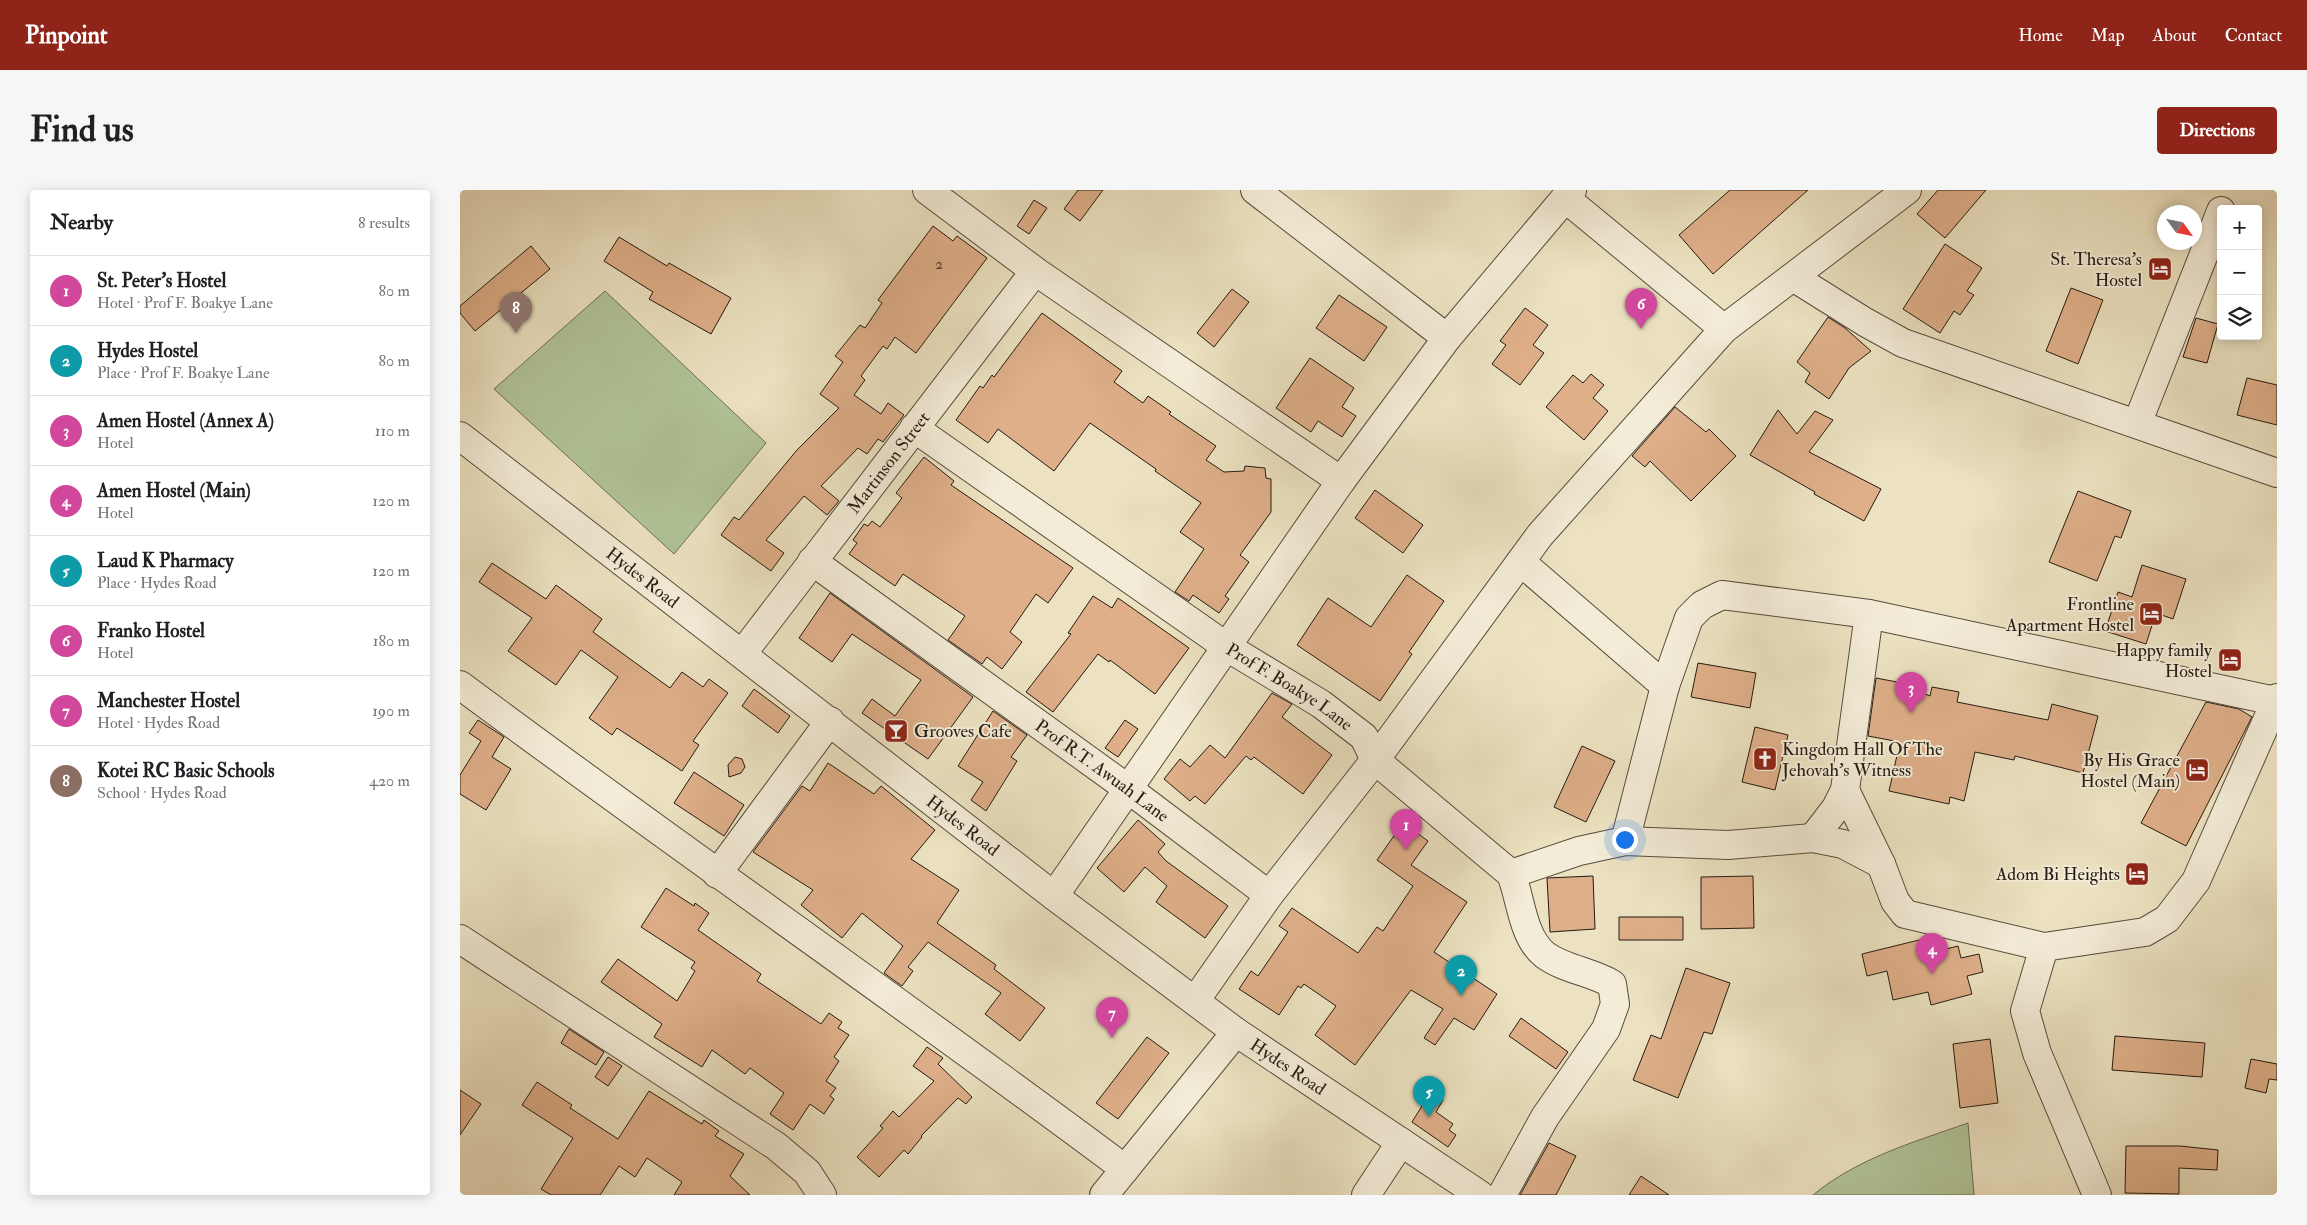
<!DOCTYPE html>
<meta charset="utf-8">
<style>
:root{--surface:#fff;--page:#f6f6f6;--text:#202124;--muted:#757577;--line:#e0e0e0;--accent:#8f2418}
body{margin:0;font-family:"IM FELL Double Pica",serif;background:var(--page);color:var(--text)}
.controls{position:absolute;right:15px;top:15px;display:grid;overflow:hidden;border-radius:5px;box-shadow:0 2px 12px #0003}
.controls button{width:45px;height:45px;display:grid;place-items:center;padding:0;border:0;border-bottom:1px solid var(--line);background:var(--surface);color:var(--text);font:25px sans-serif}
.compass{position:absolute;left:1697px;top:15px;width:45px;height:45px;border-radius:50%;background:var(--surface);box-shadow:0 2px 12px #0003;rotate:123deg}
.you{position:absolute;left:1164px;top:649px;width:18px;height:18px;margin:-12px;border:4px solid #fff;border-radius:50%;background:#1a73e8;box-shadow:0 0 0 8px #1a73e833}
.badge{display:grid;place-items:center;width:32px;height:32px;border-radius:50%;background:var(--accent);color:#fff;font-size:16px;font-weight:700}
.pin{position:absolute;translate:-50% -41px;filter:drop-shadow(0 1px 2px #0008)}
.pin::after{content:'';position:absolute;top:26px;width:18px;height:15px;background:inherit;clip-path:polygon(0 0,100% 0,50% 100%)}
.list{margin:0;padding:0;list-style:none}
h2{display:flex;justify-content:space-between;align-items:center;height:65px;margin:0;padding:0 20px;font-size:21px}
h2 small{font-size:16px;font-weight:400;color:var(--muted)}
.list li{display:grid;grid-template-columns:32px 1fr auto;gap:15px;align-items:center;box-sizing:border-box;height:70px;padding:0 20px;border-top:1px solid var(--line)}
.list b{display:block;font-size:19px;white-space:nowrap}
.list p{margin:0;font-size:16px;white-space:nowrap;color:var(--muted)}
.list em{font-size:16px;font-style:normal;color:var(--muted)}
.icon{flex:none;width:28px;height:28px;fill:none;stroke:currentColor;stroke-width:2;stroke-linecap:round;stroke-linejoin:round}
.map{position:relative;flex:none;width:1817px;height:1005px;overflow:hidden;border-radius:5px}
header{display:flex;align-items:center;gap:30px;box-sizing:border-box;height:70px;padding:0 25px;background:var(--accent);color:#fff}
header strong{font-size:24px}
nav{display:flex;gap:28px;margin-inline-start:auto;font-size:18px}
.intro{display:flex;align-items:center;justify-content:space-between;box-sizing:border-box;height:120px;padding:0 30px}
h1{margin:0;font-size:35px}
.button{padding:12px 22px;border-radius:5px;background:var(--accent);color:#fff;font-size:18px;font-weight:700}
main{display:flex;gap:30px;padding:0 30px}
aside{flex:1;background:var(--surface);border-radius:5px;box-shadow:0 2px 12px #0003}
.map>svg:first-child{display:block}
.green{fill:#b1c498;stroke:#6b6f54}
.building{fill:#deaf89;stroke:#251a11}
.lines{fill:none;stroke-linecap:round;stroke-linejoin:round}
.minor-casing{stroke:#574c3d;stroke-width:30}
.minor{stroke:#f3ecd7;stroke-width:28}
.labels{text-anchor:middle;stroke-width:4;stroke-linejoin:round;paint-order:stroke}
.number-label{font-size:15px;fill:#533f2f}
.poi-label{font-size:18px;fill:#251a11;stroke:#f3ecd7;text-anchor:end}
.street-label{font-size:18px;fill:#251a11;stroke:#f3ecd7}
</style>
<header>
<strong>Pinpoint</strong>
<nav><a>Home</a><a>Map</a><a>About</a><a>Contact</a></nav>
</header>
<div class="intro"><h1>Find us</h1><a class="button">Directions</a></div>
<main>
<aside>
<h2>Nearby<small>8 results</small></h2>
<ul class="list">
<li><span class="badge" style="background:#d1479c">1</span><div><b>St. Peter's Hostel</b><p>Hotel · Prof F. Boakye Lane</p></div><em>80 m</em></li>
<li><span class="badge" style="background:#0f9aa8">2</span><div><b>Hydes Hostel</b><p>Place · Prof F. Boakye Lane</p></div><em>80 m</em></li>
<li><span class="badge" style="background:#d1479c">3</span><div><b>Amen Hostel (Annex A)</b><p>Hotel</p></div><em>110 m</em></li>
<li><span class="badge" style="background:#d1479c">4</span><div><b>Amen Hostel (Main)</b><p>Hotel</p></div><em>120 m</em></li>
<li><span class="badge" style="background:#0f9aa8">5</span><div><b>Laud K Pharmacy</b><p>Place · Hydes Road</p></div><em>120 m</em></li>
<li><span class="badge" style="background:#d1479c">6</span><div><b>Franko Hostel</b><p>Hotel</p></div><em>180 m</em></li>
<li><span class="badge" style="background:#d1479c">7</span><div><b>Manchester Hostel</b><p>Hotel · Hydes Road</p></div><em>190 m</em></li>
<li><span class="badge" style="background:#8d6e63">8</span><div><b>Kotei RC Basic Schools</b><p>School · Hydes Road</p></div><em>420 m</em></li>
</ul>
</aside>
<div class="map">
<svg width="1817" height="1005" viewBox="0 0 1817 1005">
<rect width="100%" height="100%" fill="#ece2c1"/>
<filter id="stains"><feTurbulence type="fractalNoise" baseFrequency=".004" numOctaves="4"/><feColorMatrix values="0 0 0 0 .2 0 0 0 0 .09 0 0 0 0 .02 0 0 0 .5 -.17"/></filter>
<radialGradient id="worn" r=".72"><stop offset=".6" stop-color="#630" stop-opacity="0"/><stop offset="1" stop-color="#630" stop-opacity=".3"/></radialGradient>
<path class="green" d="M145,101l161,152 -92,111 -180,-165z
M1508,933l6,72h-161c45,-37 101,-53 155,-72z"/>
<path class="building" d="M618,0h25l-23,31 -16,-12z
M1270,0h78l-95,84 -34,-39z
M1478,0h48l-41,48 -28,-24z
M574,10l13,8 -18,26 -12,-8z
M473,36l20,15 4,-5 30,22 -71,95 -21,-16 -8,12 -4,-3 -22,30 4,4 -11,15 27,19 7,-11 16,12 -21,27 -5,-3 -11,15 -9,-6 -37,38 18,15 -12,14 -23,-19 -38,44 18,13 -13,18 -50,-36 13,-18 5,3 58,-70 42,-42 -19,-14 23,-32 -8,-6 25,-31 5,3 17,-25 -4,-3z
M159,47l48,29 2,-3 62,35 -20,36 -62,-35 4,-7 -49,-31z
M1485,54l37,24 -15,23 7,4 -14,20 -6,-4 -14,22 -37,-24z
M71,56l19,23 -75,62 -15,-18v-7z
M1611,98l32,12 -25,64 -32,-13z
M772,99l17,13 -35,45 -17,-14z
M879,105l48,32 -23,34 -48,-33z
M1065,118l23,17 -15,20 11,8 -24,32 -28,-21 14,-19 -6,-4z
M582,123l80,58 -8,11 29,21 5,-7 23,16 -2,2 47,32 -10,14 18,12 20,-1 1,-5 20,2 1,10 5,1v33l-31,43 9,7 -24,34 4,3 -10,14 -26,-18 -4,6 -14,-9 29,-43 -24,-17 21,-29 -46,-32 1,-2 -66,-46 -36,48 -56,-42 -10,14 -32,-23 24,-34 3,2 9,-13 2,2z
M1368,127l17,11 26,23 -22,17 -20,31 -24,-17 5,-9 -13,-11z
M1736,128l22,6 -11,39 -24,-6z
M850,168l44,30 -12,19 14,9 -14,21 -24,-16 -7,11 -35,-24z
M1131,184l13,11 -11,13 15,13 -24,29 -38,-33 27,-32 10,8z
M1787,188l30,7v40l-40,-10z
M1215,217l31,25 3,-3 27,27 -45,45 -41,-40 -5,6 -13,-11z
M1318,220l19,24 18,-23 18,9 -24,32 72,37 -17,32 -50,-27 1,-2 -65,-37z
M464,267l30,24 -3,4 122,83 -25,35 -12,-9 -26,38 12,10 -20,27 -15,-12 -5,7 -34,-24 17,-24 -62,-42 -8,12 -46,-32 8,-11 -4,-3 11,-16 4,2 4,-5 8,6 22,-29 -6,-5z
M915,300l48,35 -20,28 -48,-35z
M1618,301l53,20 -10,27 -6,-2 -18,45 -48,-19z
M32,373l54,36 10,-14 46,34 -9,13 77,56 12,-16 21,15 6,-8 19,14 -35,48 6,4 -17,26 -65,-43 -5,7 -23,-17 29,-41 -37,-27 -25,35 -48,-34 24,-33 -53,-36z
M1682,375l44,14 -13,40 -17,-6 -10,31 -41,-13 13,-39 14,5z
M947,385l37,26 -35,51 3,2 -32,47 -83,-56 31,-47 43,29z
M370,403l143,104 -45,62 -66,-46 10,-14 23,17 26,-36 -69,-46 -20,28 -33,-24z
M633,406l19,12 6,-10 71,50 -34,46 -45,-34 -1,2 -11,-8 -45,58 -27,-20 45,-58 -3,-1z
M1238,473l58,10 -6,35 -59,-11z
M1416,488l21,4 33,14 2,-9 27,5 -2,10 91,18 4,-16 46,12 -15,57 -68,-17 -1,4 -39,-8 -11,49 -14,-4 -1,7 -60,-13 11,-49 -32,-6z
M294,499l36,27 -12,17 -36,-27z
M812,503l20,11 -10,13 50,38 -29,39 -49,-37 -3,3 -5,-4 -41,48 -10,-8 -5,5 -26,-22 16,-20 10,8 20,-22 15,13z
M1746,512l33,7 13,8 -66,129 -45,-23z
M533,521l34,24 -16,22 6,4 -31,50 -15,-11 12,-18 -25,-16z
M18,530l26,17 -12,20 19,12 -25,41 -26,-16v-19l21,-34 -12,-8z
M665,530l13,9 -20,28 -13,-9z
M1295,537l33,8 -13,55 -33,-8z
M1122,556l33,15 -29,61 -32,-15z
M275,567l7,2 3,8 -4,6 -12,4 -1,-12z
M368,573l46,31 7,-8 54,44 -24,29 48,31 -22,33 59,42 -2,4 51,39 -25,33 -35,-27 16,-21 -73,-51 -20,25 5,4 -11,15 -18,-13 19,-27 -41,-33 -20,25 -41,-33 12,-15 -60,-38 49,-66 8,5z
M234,582l50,33 -20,31 -50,-33z
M678,630l27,24 -7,8 8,9 62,45 -23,32 -49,-36 11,-16 -22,-19 -21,25 -27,-24z
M943,633l25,18 -17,24 56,37 -33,50 63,42 -23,36 -20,-12 -19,27 -11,-7 19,-29 -32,-19 -56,75 -40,-30 21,-29 -32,-22 -3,4 -3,-2 -19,29 -40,-26 12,-18 7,5 30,-44 -9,-6 13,-18 66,45 19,-26 6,4 30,-45 -36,-26z
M1133,686l2,53 -45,3 -3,-54z
M1293,686l1,52 -53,1v-52z
M206,698l28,18 1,-3 14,10 -11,17 63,44 -4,7 64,43 8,-11 13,9 -4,6 11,7 -15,22 5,4 -13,20 10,7 -6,8 4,3 -10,15 -14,-10 -17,26 -23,-16 14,-21 -34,-25 -5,6 -33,-24 -10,17 -48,-30 8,-13 -61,-42 17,-23 59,42 18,-30 -4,-3 4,-6 -54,-35z
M1159,727h64v23h-64z
M1459,750l3,15 36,-9 3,12 18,-4 4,18 -16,4 5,18 -41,11 -3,-13 -35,8 -6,-29 -20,5 -5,-22z
M1226,778l44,15 -18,51 -8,-2 -26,66 -45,-18 18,-45 10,4z
M1061,828l47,34 -12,17 -47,-33z
M109,839l35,23 -8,13 -35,-22z
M1655,846l90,7 -3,34 -90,-7z
M687,847l22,16 -51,66 -22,-16z
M1530,849l8,64 -38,5 -7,-64z
M467,857l16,11 -5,6 34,33 -6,7 -8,-6 -37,38 1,1 -14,17 -4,-4 -25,27 -22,-20 26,-29 -3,-2 13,-15 6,6 35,-36 -21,-15z
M148,867l14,9 -14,20 -13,-9z
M1791,869l26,5v16l-8,-1 -3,14 -21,-5z
M77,892l35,23 -2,3 48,31 31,-48 53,33 2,-4 15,11 -4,5 29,18 -14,22 20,19h-76l8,-13 -35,-24 -12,19 -16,-11 -19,29h-49l-10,-6 32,-51 -51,-33z
M0,900l21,14 -21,31z
M970,903l13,7 -7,12 17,12 -4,6 7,5 -8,12 -36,-25z
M1089,953l27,13 -20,39h-36z
M1666,956h54l38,4 -1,20 -38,-2v26l-54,-1z
M1181,986l28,19h-40z"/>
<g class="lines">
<defs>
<g id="minor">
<path d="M467,0l108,81 306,210"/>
<path d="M795,0l192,148"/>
<path d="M1105,8l159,131"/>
<path d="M1333,87l72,45 38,21 374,130"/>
<path d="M1677,234l84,-213"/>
<path id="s1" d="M454,238l313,219 94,57 43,33 11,23 136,114c10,24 11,63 34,81 19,14 47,17 67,29l3,20 -9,25 -61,88 -43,78"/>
<path id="s2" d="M0,246l594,460 182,136 244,163"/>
<path id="s3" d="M352,371l315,227 142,107"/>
<path d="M1061,372l144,124"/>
<path id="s4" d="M282,464l293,-383"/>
<path d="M0,495c220,164 446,320 665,484"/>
<path d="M1385,600l36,74 14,37 10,13 139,33 101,-15 22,-13 29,-38 81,-183"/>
<path d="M1353,648l23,-30 9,-18 24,-176"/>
<path d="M1165,651l40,-155 24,-68 13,-13 20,-10 147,19 406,87"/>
<path d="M257,684l113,-153"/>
<path d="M1051,684l68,-23 46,-10 103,4 85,-7 30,6 38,20"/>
<path d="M594,706l287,-415 106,-143 125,-148"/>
<path d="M0,749l316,207 31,26 15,23"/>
<path d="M1584,757l-19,64 12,42 60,142"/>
<path d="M735,811l74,-106 106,-135 165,-225 184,-206 183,-139"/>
<path d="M644,1005l132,-163"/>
<path d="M906,1005l35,-53"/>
</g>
</defs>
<use href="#minor" class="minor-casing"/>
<use href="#minor" class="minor"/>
</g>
<defs>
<symbol id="hotel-square" viewBox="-11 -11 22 22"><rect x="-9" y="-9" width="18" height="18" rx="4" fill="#8f2418" stroke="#f3ecd7"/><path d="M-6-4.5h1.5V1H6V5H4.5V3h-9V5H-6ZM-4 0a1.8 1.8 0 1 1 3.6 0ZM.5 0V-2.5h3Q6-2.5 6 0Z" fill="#fff"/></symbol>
<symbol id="bar-square" viewBox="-11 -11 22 22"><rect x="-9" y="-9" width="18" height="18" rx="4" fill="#8f2418" stroke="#f3ecd7"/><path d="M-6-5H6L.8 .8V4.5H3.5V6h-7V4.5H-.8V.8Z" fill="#fff"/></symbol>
<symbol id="church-square" viewBox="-11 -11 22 22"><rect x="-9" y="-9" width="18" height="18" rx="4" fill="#8f2418" stroke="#f3ecd7"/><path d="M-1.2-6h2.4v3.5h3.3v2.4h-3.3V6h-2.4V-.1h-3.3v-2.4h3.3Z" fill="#fff"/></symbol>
</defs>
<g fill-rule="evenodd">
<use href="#hotel-square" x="1686" y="65" width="28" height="28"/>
<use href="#hotel-square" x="1677" y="410" width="28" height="28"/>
<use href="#hotel-square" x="1756" y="456" width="28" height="28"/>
<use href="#bar-square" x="422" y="527" width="28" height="28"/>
<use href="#church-square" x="1291" y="555" width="28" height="28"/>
<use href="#hotel-square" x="1723" y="566" width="28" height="28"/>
<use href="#hotel-square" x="1663" y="670" width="28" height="28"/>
</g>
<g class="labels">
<g class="number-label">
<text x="479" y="79">2</text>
</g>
<g class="poi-label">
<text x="1682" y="75">St. Theresa's<tspan x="1682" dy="21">Hostel</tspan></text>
<text x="1674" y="420">Frontline<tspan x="1674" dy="21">Apartment Hostel</tspan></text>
<text x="1752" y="466">Happy family<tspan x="1752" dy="21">Hostel</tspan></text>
<text x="454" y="547" text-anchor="start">Grooves Cafe</text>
<text x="1322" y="565" text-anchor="start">Kingdom Hall Of The<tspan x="1322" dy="21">Jehovah's Witness</tspan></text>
<text x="1720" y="576">By His Grace<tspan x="1720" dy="21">Hostel (Main)</tspan></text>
<text x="1660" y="690">Adom Bi Heights</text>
</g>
<g class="street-label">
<text dy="6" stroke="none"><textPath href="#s4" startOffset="241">Martinson Street</textPath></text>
<text dy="6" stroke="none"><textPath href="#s2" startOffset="231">Hydes Road</textPath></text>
<text dy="6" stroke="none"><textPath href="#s1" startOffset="456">Prof F. Boakye Lane</textPath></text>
<text dy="6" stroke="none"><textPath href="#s3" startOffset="358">Prof R.T. Awuah Lane</textPath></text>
<text dy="6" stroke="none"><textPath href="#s2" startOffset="636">Hydes Road</textPath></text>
<text dy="6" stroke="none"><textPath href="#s2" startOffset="1041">Hydes Road</textPath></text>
</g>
</g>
<rect width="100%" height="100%" filter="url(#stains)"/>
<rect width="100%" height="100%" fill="url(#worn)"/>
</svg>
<div class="controls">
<button>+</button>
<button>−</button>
<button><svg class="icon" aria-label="layers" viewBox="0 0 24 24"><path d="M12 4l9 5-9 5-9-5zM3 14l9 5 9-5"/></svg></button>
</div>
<svg class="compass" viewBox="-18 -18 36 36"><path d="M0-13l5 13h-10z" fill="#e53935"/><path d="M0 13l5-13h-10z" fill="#757577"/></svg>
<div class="you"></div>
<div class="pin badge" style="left:946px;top:660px;background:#d1479c">1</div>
<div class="pin badge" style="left:1001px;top:806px;background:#0f9aa8">2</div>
<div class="pin badge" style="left:1451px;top:523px;background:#d1479c">3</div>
<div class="pin badge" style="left:1472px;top:784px;background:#d1479c">4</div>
<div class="pin badge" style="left:969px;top:927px;background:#0f9aa8">5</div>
<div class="pin badge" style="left:1181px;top:139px;background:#d1479c">6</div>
<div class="pin badge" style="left:652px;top:848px;background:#d1479c">7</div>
<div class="pin badge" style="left:56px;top:143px;background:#8d6e63">8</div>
</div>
</main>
